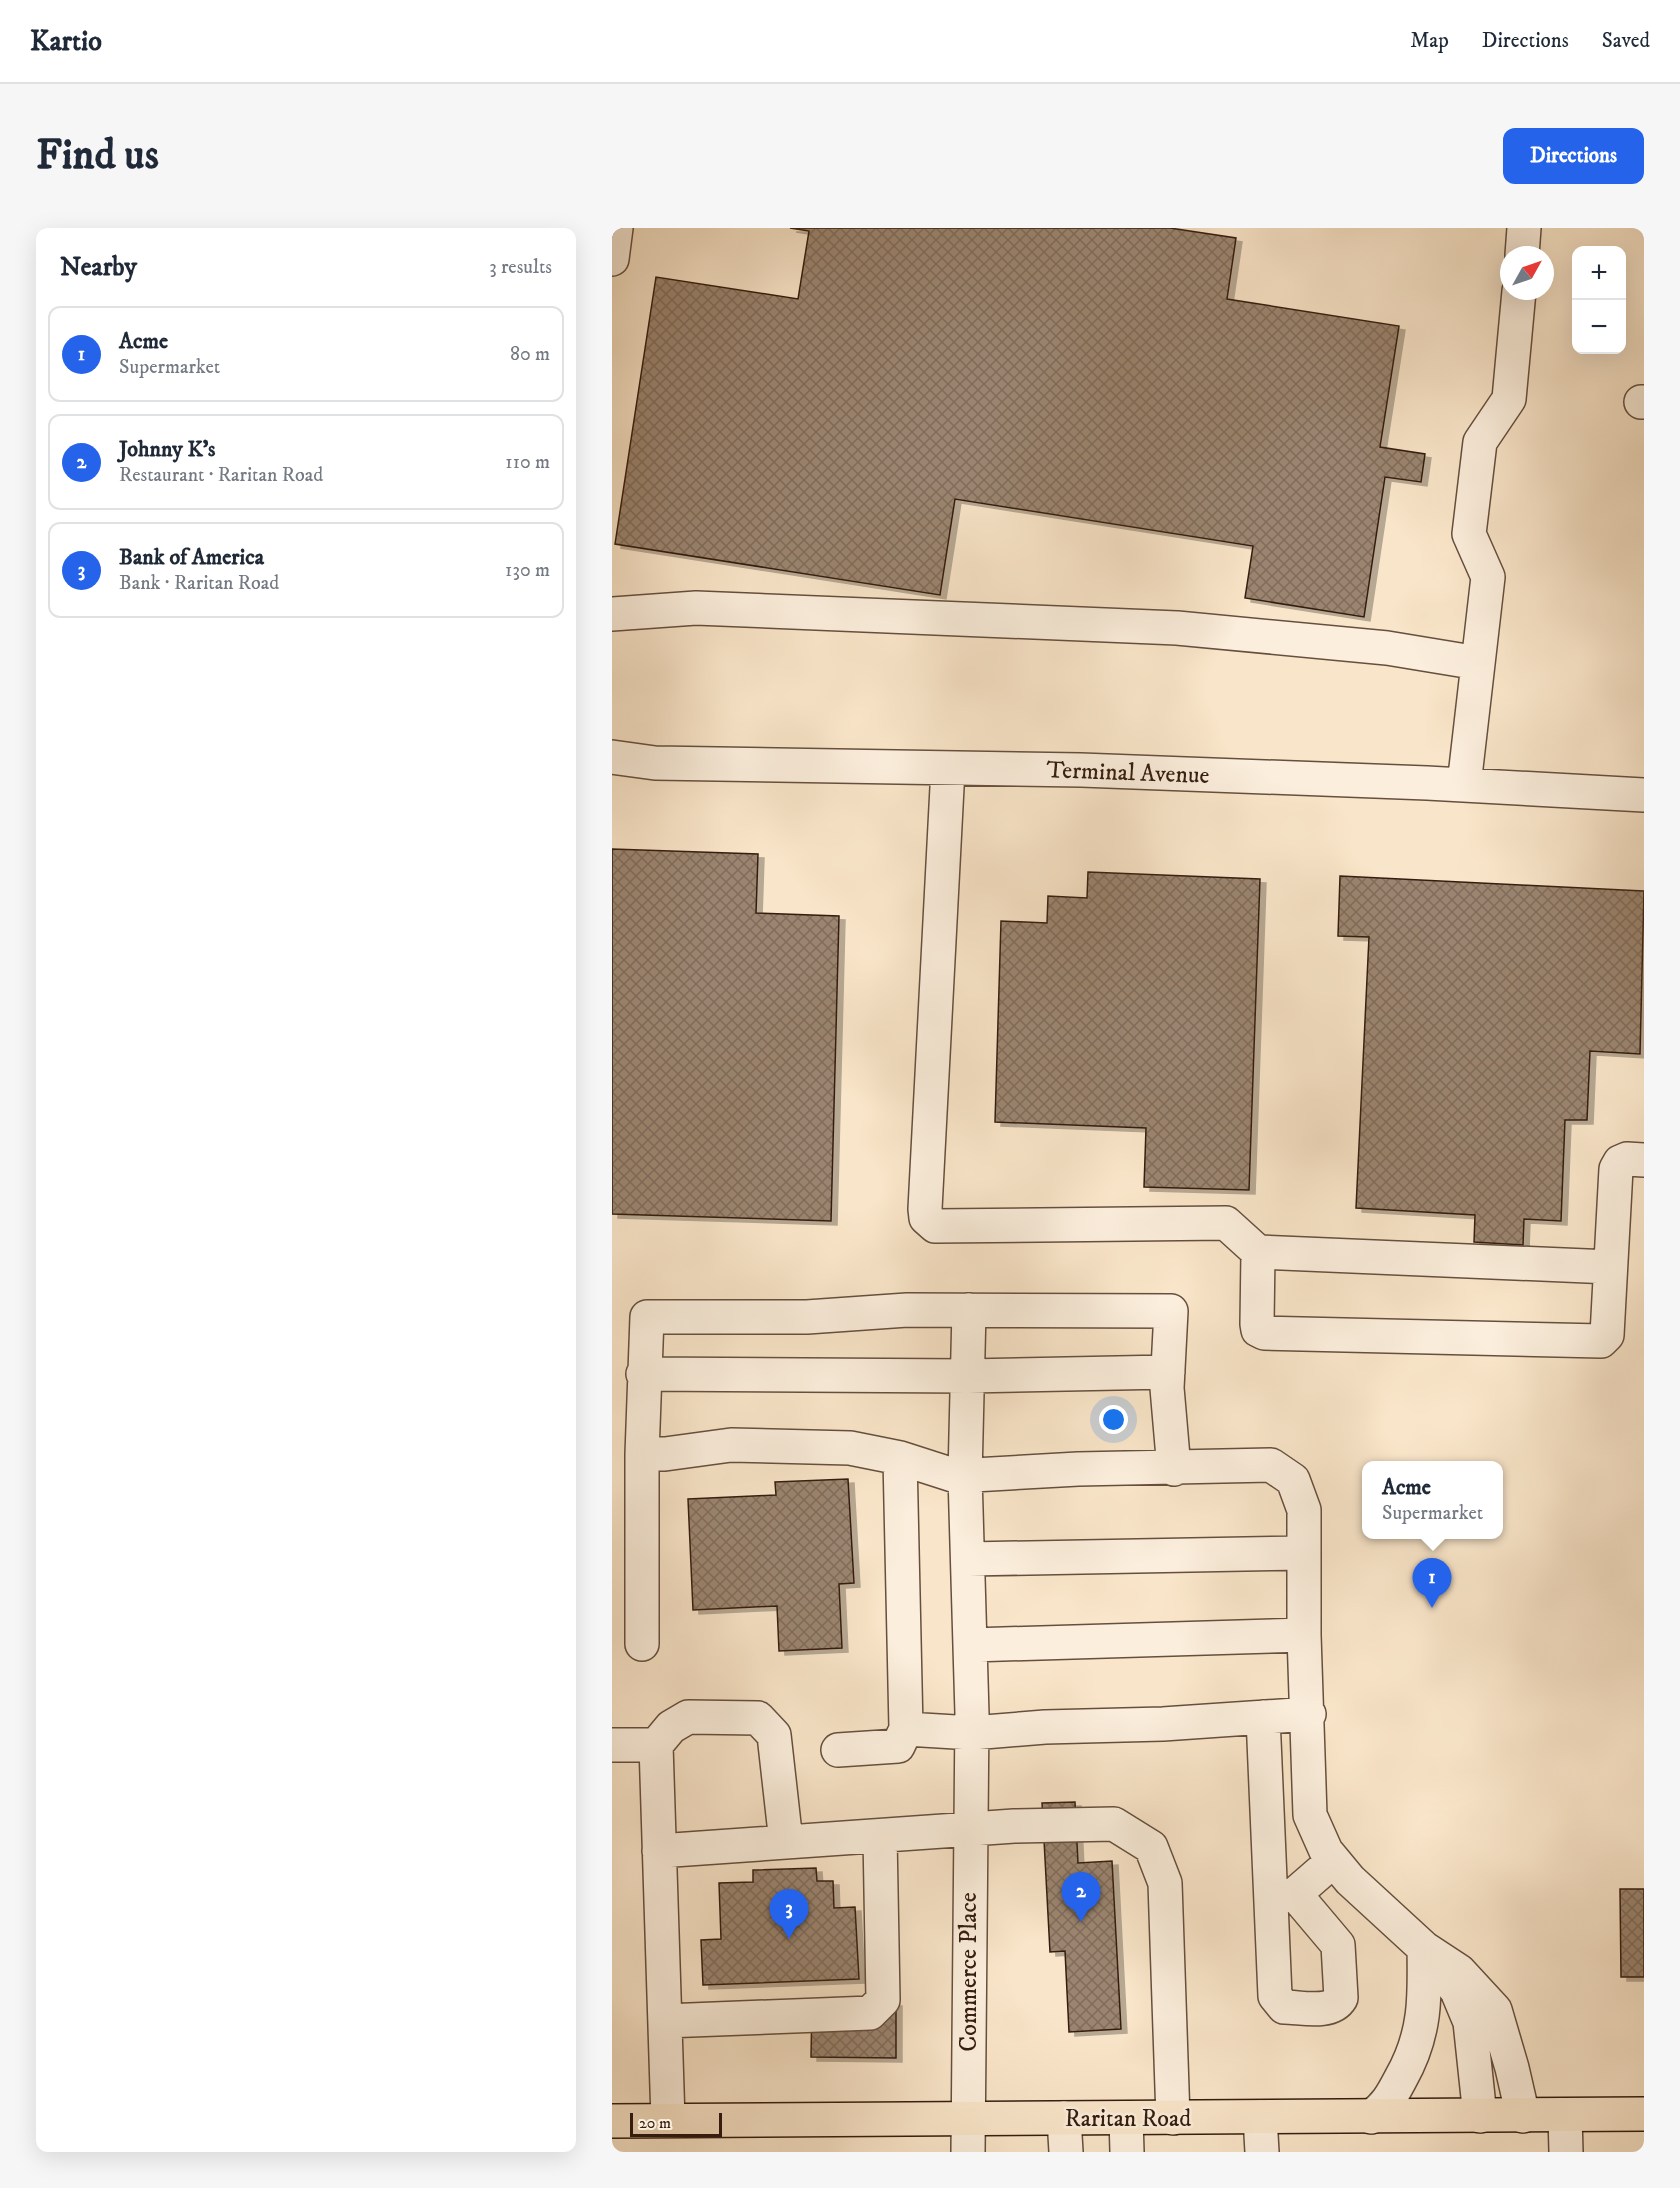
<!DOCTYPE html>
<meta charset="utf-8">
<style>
:root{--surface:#fff;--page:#f6f6f7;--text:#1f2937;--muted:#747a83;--line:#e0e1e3;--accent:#2563eb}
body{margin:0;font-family:"IM FELL DW Pica",serif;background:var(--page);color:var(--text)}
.controls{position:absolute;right:18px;top:18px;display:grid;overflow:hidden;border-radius:12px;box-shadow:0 6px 24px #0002}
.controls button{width:54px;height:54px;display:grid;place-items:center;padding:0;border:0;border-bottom:2px solid var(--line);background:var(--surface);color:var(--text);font:30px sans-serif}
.compass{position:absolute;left:888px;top:18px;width:54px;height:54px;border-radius:50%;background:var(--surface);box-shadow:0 6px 24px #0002;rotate:50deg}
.scale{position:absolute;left:18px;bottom:15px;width:92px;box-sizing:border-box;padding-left:6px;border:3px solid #351d10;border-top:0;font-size:16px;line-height:21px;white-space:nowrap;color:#351d10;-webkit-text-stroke:4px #fbeedc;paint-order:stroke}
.you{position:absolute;left:502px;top:1192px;width:21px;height:21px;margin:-15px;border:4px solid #fff;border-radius:50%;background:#1a73e8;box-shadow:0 0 0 9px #1a73e833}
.badge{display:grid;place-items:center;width:39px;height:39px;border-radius:50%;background:var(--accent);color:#fff;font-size:20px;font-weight:700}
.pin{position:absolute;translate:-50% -50px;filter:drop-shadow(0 2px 3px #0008)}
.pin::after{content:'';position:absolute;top:32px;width:21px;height:18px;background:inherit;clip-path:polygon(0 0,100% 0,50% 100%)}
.popup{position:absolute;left:750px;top:1233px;width:141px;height:78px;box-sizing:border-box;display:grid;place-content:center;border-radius:12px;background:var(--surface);filter:drop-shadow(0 2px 4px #0005);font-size:20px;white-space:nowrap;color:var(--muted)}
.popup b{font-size:22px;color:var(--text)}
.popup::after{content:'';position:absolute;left:50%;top:100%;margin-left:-12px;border:12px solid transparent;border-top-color:var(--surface)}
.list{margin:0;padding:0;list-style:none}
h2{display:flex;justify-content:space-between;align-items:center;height:78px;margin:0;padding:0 24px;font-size:26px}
h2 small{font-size:20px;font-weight:400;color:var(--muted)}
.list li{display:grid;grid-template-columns:39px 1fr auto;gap:18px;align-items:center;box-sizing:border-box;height:96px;margin:0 12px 12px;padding:0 12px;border:2px solid var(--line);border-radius:12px}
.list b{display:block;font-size:22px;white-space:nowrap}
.list p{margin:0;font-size:20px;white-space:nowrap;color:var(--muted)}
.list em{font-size:20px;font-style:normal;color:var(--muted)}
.map{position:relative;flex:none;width:1032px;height:1924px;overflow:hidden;border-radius:12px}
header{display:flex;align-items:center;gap:36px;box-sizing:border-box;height:84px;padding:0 30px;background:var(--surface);border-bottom:2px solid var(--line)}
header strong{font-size:28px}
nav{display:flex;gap:33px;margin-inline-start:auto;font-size:21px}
.intro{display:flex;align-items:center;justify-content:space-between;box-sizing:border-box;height:144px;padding:0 36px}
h1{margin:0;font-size:42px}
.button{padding:15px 27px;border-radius:12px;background:var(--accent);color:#fff;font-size:21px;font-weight:700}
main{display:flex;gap:36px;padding:0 36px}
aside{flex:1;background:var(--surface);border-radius:12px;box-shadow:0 6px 24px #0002}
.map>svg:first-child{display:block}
.building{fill:url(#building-cross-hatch);stroke:#351d10;stroke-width:1.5;filter:url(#shadow)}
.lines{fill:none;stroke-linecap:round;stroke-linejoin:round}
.minor-casing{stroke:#664f3e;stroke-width:36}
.major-casing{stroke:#351d10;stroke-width:36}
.minor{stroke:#fbeedc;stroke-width:33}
.major{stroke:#f9e5c9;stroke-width:33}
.labels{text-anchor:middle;stroke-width:5;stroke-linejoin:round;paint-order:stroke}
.street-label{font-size:24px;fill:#351d10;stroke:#fbeedc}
</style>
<header>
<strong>Kartio</strong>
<nav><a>Map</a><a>Directions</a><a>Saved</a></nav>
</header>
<div class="intro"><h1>Find us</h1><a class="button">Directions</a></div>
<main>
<aside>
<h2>Nearby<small>3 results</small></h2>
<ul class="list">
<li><span class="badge">1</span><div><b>Acme</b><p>Supermarket</p></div><em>80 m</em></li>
<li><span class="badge">2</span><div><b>Johnny K's</b><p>Restaurant · Raritan Road</p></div><em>110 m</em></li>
<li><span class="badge">3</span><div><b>Bank of America</b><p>Bank · Raritan Road</p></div><em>130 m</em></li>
</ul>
</aside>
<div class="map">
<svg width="1032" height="1924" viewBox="0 0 1032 1924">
<defs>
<pattern id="building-cross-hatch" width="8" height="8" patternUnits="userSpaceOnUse" patternTransform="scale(1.5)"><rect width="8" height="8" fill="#9b8570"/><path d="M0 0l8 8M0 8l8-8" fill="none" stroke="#7f6c5b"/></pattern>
<filter id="shadow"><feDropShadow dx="6" dy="4" stdDeviation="0" flood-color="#0004"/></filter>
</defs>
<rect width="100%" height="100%" fill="#f9e5c9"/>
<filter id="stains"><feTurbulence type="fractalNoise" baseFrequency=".00333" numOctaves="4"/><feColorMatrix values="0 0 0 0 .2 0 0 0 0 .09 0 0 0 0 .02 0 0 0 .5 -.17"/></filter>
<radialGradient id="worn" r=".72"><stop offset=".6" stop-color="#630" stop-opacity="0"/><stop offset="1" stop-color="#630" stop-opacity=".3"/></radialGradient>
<path class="building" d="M178,0h380l66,10 -9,61 172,27 -19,121 45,7 -4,28 -36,-5 -21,140 -119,-19 8,-52 -298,-47 -15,96 -325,-51 41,-267 142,22 11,-68z
M0,621l146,5 -2,59 83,3 -8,305 -219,-7z
M476,644l172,7 -11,311 -105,-3 2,-59 -151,-6 6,-201 46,2 1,-27 39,2z
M728,648l304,15 -4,163 -50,-3 -3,69h-22l-4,101 -37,-2 -1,26 -49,-3 1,-27 -119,-7 13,-271 -31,-1z
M236,1251l6,104 -15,1 3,64 -63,3 -2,-45 -84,4 -5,-111 88,-4 -1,-13z
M463,1574l3,61 34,-2 9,168 -52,3 -4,-81 -15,1 -8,-149z
M204,1640l1,13h16l1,27 21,-1 4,72 -156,6 -2,-45 20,-1 -2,-56 34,-1v-12z
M1008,1661h24v88h-23z
M200,1773l84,1v56l-85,-1z"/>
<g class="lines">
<defs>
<path id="minor" d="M910,27l2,-27
M0,31l4,-31
M1029,174h3
M0,386l84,-6 481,20 210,20 91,15
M0,529l43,6 426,7 346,13 217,12
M336,540l-23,441 1,9 9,8 291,-3 32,29 352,15
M852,557l24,-208 -19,-43 11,-92 29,-43 10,-108
M646,1024l-1,72 1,6 6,3 337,8 6,-6 9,-166 4,-7 7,-3 17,1
M31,1146l325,2 200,-4
M288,1230l6,271 66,4 73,-6 118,-3 146,-10
M562,1241l-7,-81 4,-77 -264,-1 -100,7h-160l-5,137h23l66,-9 119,3 50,10 56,18 122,-7 193,-4 22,15 11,30v125l6,180 16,36 24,29 74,68c1,49 2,86 -23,130 -9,17 -14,27 -30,39
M357,1331l335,-6
M30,1416v-190
M360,1417l332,-10
M651,1489l12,279 9,11c17,0 47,8 57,-9l-3,-53 -43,-51 38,-33
M0,1517h44l12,375
M44,1517l15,-18 17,-10 70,1 16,17 12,107
M226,1522l60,-4 8,-17
M47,1623l355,-25 100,-2 37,23 14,36 8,235
M53,1793l205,-8 13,-13 -3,-164
M953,1887l1,37
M868,1888l-10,-94 -13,-31 -33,-43 35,23 36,39 17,58 11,48
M648,1889l2,35
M452,1890l2,34
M514,1890l1,34
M356,1924l4,-438 -7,-238 4,-166"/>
<path id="major" d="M0,1893l1032,-7"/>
</defs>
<use href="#minor" class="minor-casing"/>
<use href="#major" class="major-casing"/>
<use href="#minor" class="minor"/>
<use href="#major" class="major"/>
</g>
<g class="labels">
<g class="street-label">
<text transform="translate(516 544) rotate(2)" y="8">Terminal Avenue</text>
<text transform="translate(356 1744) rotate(-90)" y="8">Commerce Place</text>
<text x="516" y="1898">Raritan Road</text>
</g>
</g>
<rect width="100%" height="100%" filter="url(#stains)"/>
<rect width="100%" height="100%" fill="url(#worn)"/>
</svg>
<div class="controls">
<button>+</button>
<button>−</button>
</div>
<svg class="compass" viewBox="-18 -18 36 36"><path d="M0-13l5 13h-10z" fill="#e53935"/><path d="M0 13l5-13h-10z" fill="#747a83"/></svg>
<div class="scale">20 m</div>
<div class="you"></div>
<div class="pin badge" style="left:820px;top:1380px">1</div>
<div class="popup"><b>Acme</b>Supermarket</div>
<div class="pin badge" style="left:469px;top:1694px">2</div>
<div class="pin badge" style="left:177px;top:1711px">3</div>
</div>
</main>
